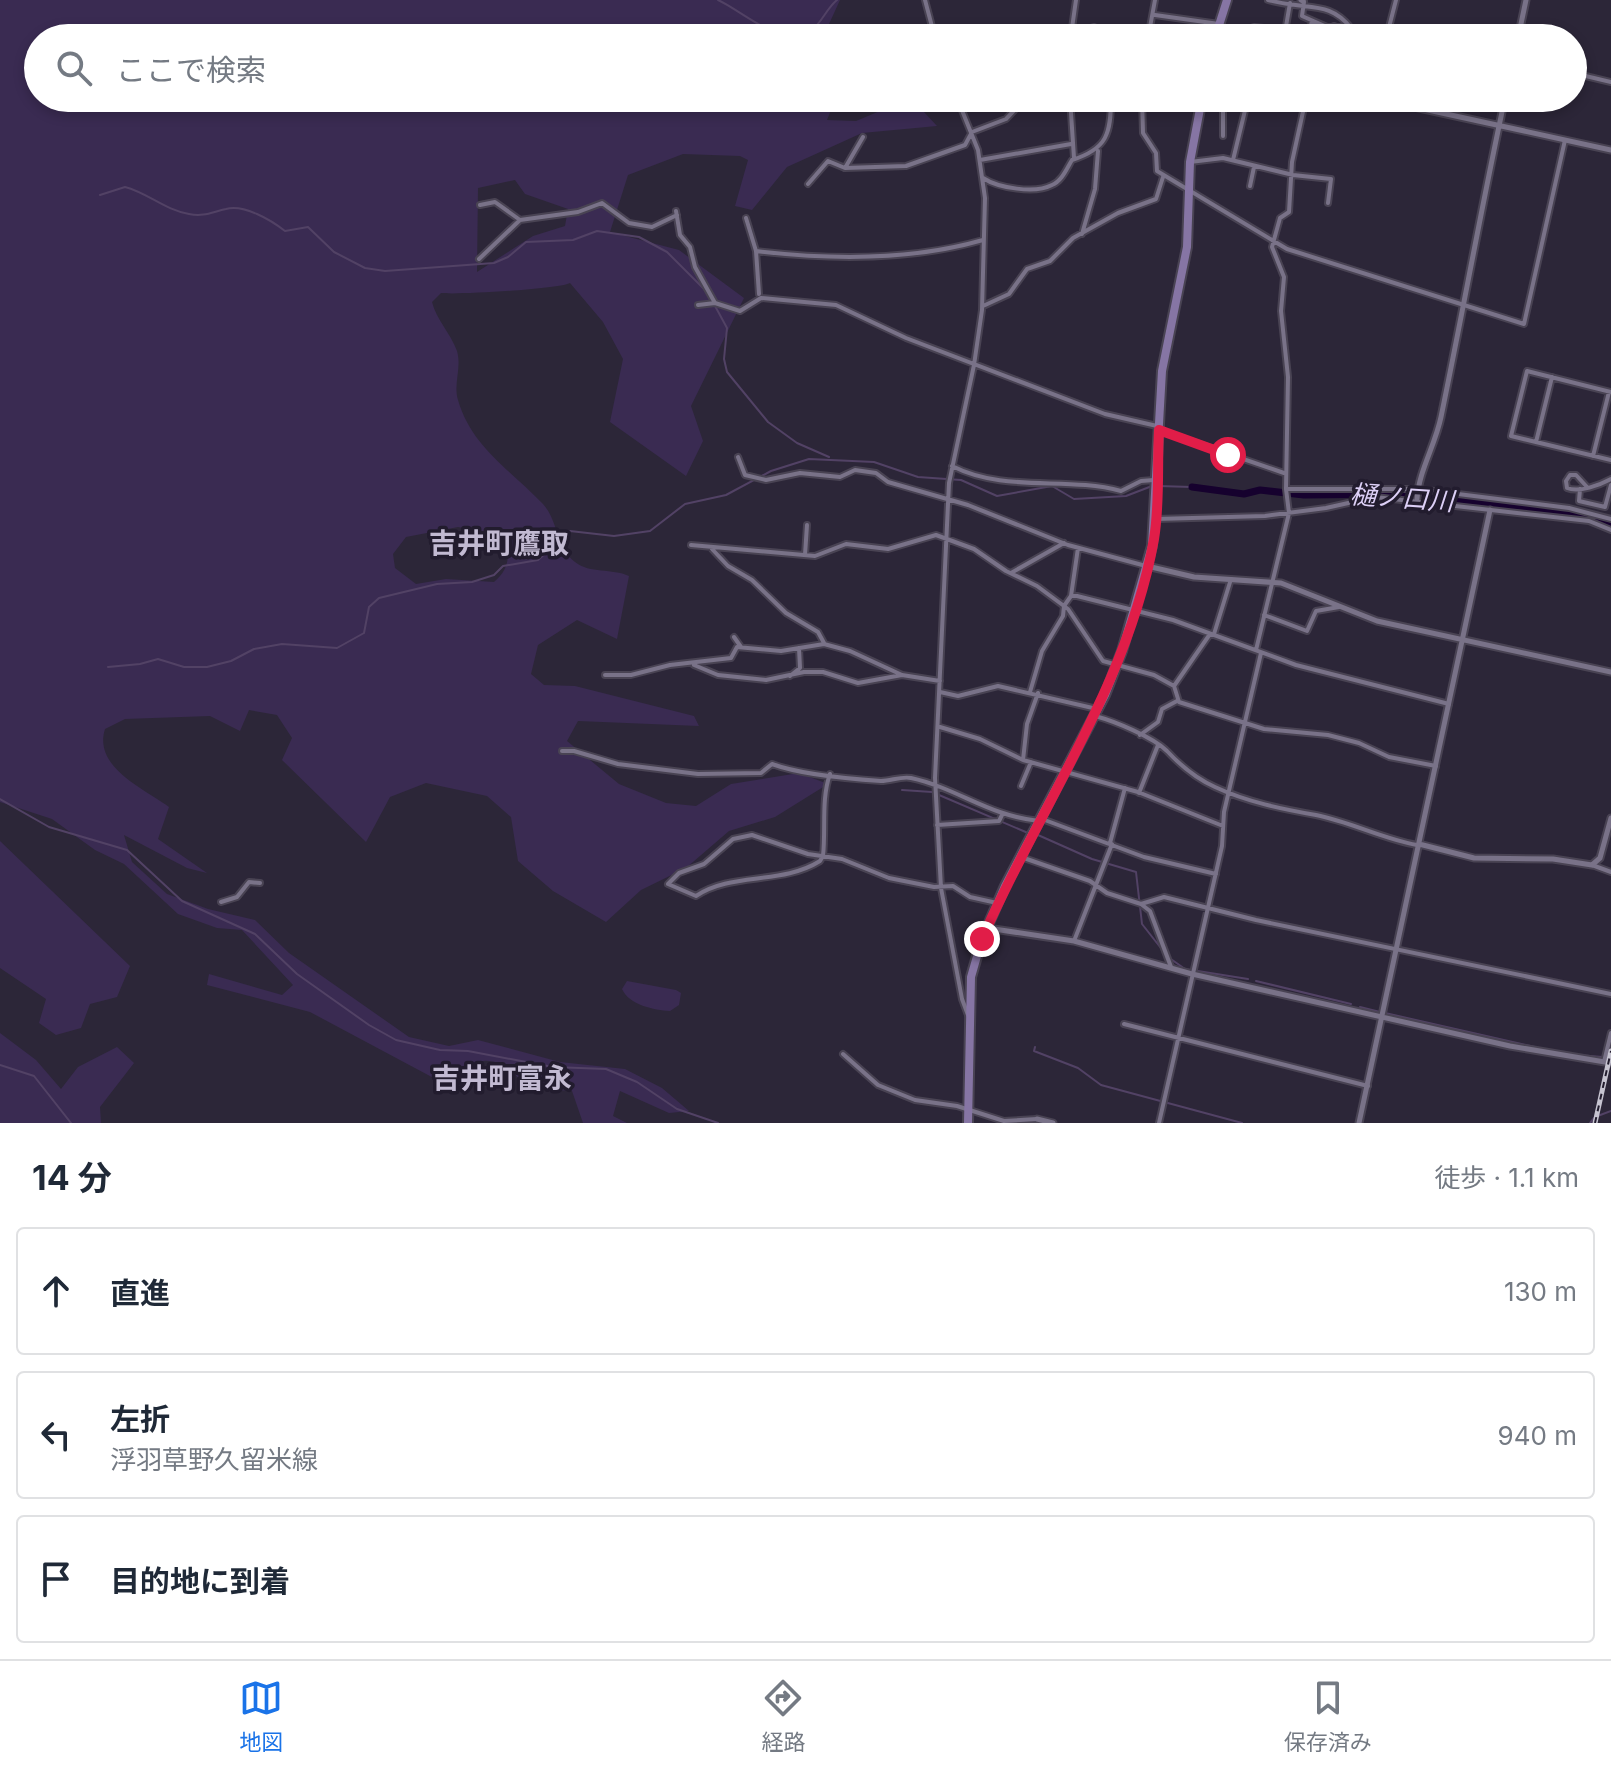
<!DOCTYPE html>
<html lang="ja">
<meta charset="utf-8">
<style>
:root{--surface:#fff;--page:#f2f2f3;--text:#1f2937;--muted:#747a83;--line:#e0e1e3;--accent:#1a73e8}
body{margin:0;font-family:Inter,"Noto Sans JP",sans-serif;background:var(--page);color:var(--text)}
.stop{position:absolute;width:24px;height:24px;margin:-18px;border:6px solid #e11d48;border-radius:50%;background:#fff}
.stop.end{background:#e11d48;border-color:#fff;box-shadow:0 2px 8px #0008}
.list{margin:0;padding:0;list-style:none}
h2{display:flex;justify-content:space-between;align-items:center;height:104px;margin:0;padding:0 32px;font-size:34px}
h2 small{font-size:26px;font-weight:400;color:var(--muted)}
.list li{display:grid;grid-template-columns:52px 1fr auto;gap:24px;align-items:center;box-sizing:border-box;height:128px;margin:0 16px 16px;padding:0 16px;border:2px solid var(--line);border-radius:8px}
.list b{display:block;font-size:30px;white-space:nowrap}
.list p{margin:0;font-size:26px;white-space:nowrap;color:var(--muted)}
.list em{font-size:26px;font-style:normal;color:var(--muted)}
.icon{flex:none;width:44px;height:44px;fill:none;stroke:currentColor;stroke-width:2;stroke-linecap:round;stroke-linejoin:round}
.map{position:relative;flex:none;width:1611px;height:1123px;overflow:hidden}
.search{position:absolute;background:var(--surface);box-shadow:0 4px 12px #0003;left:24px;right:24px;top:24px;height:88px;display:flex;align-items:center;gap:20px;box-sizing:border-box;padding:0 28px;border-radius:44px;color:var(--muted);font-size:30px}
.sheet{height:536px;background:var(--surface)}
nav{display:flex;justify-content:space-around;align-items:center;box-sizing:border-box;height:112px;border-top:2px solid var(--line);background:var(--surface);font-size:22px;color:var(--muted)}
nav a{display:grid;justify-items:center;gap:4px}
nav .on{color:var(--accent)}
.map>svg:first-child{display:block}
.green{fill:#3a2b52;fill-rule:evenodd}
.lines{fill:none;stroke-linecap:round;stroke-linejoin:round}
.stream{stroke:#524265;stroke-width:2}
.river{stroke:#16012e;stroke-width:7}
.minor-casing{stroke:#494353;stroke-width:8}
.tertiary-casing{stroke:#494353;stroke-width:9}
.primary-casing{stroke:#494353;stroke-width:12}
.minor{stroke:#797288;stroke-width:4}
.tertiary{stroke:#797288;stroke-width:5}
.primary{stroke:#8675a4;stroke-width:8}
.rail-casing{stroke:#c6c3d0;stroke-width:5}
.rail{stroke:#221c2e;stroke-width:2;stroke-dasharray:6;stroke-linecap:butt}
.route{stroke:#e11d48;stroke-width:10}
.labels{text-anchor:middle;stroke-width:7;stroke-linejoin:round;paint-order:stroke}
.water-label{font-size:26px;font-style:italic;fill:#ddd0f7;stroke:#221c2e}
.quarter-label{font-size:28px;font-weight:bold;fill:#c2bad2;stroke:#221c2e}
</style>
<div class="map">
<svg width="1611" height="1123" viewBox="0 0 1611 1123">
<rect width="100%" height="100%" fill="#2c2638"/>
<path class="green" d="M0,0h840l-16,35 -5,3h-781v60h798l-9,22 29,1 55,-23 26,28 -75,7 -75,34 -35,43 -17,-4 13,-46 -8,-4 -57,-2 -55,21 -18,57 69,18 65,48 -53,108 12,35 -17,35 -76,-54 13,-63 -20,-37 -33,-39c-10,6 -113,12 -129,10l-9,9c4,17 19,32 25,49 5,17 -4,33 1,49 14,48 53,70 85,104 16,18 12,42 32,58 15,12 37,6 54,14l-12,63 -40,-19 -39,25 -7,29 13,11 31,1 119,30 5,10 -121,-5 -11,20 52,43 47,19 30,3 35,-22 68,-11 29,11 -53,33 -46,14 -43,37 -45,22 -35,32 -53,-31 -35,-30 -7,-44 -24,-21 -61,-13 -36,14 -24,45 -84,-82 10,-22 -15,-23 -28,-5 -9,21 -30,-15 -85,3 -20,10c-12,38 38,59 64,78l-11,32 49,34 -20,-5 -63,-33 8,27 35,32 41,15 47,11 34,33 120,84 40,9 29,-6 82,22 65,7 37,19 27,23 -20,2 -49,-22 -7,25 14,7h-44l-11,-32c-16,-1 -30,-2 -45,-8 -10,-4 -16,-15 -26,-19 -23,-10 -42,5 -58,19l-133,-71 -103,-27 2,-11 73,21 11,-10 -51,-55 -25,-2 -39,-14 -54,-50 -29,-14 -43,-31 -52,-17zM515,180l10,14 43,15 -3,17 -32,10 -56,36 1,-84zM458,527l44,9c10,17 7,34 -8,46l-48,-3 -30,5 -21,-16 -2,-14 13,-17z
M0,841l130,125 -13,31 -27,7 -9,24 -25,7 -17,-12 7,-24 -46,-31z
M627,981l49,9 5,3 -2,12 -9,6c-16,-1 -41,-6 -48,-22z
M0,1033l36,27 25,29 17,-22 39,-20 17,16 -34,44 1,16h-101z"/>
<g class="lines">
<path class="stream" d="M718,0c25,11 65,51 94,30 10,-8 15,-22 25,-30
M100,195l25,-8c23,6 40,23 64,27 15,3 23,-2 37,-5 18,-5 45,11 59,22l23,-4 26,25 31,16 20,3 109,-8 14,-6 18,-15 47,-2 24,-9 42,6 28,15 41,41 19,35 -3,31 3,13 41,50 29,21 32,14
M1158,486l34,1
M108,667l32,-3 18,-5 26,8h23l24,-6 23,-12 28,-5 55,4 27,-15 5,-26 10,-9 58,-14 35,-2 22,-7 9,-9 35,-6 32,-29 44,5 36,-5 35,-27 41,-9 45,-24 38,-12 65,3 44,15 43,3 36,16 55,-10 22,13 52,-3 26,-10
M902,790l30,2 96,41
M0,799l49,28 78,23 55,51 73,33 42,40 72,51 27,15 44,10 28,1 85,16 53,2 31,13 40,27 41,14
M1038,835l54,24 44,13 6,52 22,28
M1168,957l17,12 63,10
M1256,981l95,23
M1360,1007l20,5
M1385,1013l163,37
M1035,1047l-1,4 44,17 23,17 141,38
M1578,1055l24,2
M1608,1058l3,1
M0,1065l34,11 37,47
M1590,1123l5,-6 16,-6"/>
<path class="river" d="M1192,487l52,7 16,-4 44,5 103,-1 181,23 23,7"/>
<defs>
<path id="minor" d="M925,0l10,38
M1268,0c41,11 61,0 83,28l50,10
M1304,2l-2,14 25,11h22l1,11
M1155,15l64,9
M1334,26l2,12
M1072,28l4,-28
M1218,33l15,1 21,-7 32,3
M934,34l42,-2 25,6
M1387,35l9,-35
M1049,38c16,-7 29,-6 45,-11l18,11
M1148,38l7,-38
M1284,38l6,-35
M1308,38l4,-17
M1573,73l38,9
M957,98l21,52 7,48 -3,112 -8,55 -25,118 -14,295 6,110 21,111 6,16
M1070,98l4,60
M1142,98l1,35 13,20 1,18 130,78 237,75 41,-184
M1306,98l-14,64 -3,50 -9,6 -8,29 12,30 -3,34 7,66 -2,112h132l151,19 42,11
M1113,99l29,6
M1223,136v-38
M980,160l91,-16
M1233,160l15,-62
M1190,162l33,-4 70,17 38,4 -3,24
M845,168l61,-2 59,-21 7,-13 34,-13 20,-21
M983,178c15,10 52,16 69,7 10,-4 15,-17 20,-25 35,-11 39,-26 39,-62
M808,184l20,-23 17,7 18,-31
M1250,186l4,-19
M480,205l15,-3 25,18
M676,211l4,24 10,12 5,20 20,36
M746,218l10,33 3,43
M1082,234l13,-45 3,-38
M756,251c76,9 154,10 227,-11
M479,259l41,-39 58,-8 24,-9 27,20 23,4 25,-12
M698,305l17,-2 25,8 21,-13 75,7 70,33 199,76 52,12
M983,306l26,-12 18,-25 23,-8 23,-23 45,-25 38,-14 7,-22
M1611,392l-84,-21 -16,65 100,24
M1159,430l125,43
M1536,442l16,-65
M1593,456l16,-64
M738,457l7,18 21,5 34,-7 40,4 15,-7 21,3 12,9 80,23 100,40 78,21
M952,466c53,27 114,10 169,25l20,-10 13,-1
M1587,487l-11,-12h-6l-4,6 1,7c12,5 33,-3 44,-9
M1580,489l-1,12 26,6 6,-22
M1156,519l109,-3 61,-8 49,-11 214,24 22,9
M691,545l124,11 31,-12 42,5 48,-14 38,14 32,22 31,15 31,23 35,52 51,14 20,11 5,16 85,27 64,6 31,8 30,14 47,9
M712,549l16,17 24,14 34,33 32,19 6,11
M805,555l2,-30
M1011,573l53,-30
M1071,596l7,-48
M1264,615l43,16 9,-20 23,-4
M1214,634l17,-55
M734,637l7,10
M1256,650l33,-137 -3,-24
M694,665l24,10 48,5 38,-8h19l35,11 44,-8
M605,675h26l39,-10 61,-7 6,-11 44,4 43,-7 26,7 52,24 38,6
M790,676l10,-8 -1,-20
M1174,686l36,-52
M940,692l18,4 40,-10 99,23
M1030,692l12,-41 21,-35 1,-10 7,-10h6l96,24 123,45 153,39
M1095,716c19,5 58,21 72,35 14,15 28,27 48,36 32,15 67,22 101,28 35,7 67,24 101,30
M940,727l40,12 43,21 115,32 85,34
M1140,735l18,-13 4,-13 15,-8
M562,751h12l44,13 80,10 63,-1 11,-9c27,10 79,15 109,17 10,0 20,-5 30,-3 46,10 78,38 128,43
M1023,760l4,-36 11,-31
M830,774c-9,25 -4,55 -7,82l-3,5c-38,24 -89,11 -124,35l-28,-12 11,-11 25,-9 29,-25 19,-4 56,19 34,5 47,19 45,9 19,-1 17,11 27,6
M1021,786l10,-24
M1139,793l19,-48
M1042,819l102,38 72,17
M937,825l62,-4 3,-6
M1110,843l15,-55
M1021,857l69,24 17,12 34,11 9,7 21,56
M1592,865l19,7
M221,902l16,-5 12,-15 11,1
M1141,904l23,-7 92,23 355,74
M1074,941l38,-97
M1124,1024l244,62
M843,1054l35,31 37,15 42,6 47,15 33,-2
M1604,1062l7,-29
M1159,1123l63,-277 2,-34 37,-159"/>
<path id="tertiary" d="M1301,0l2,1
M1518,38l8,-38
M1373,98l238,52
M1417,499c2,-29 18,-53 24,-82 22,-106 41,-213 64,-319
M1147,566l47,11 87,6 96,38 234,51
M1419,844l55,14 79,1 39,6 8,-7 11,-40
M987,928l87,13 118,33 318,72 101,17
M1037,1119l16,4
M1359,1123l131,-613"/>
<path id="primary" d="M1215,38l12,-38
M968,1123l3,-146 11,-38 23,-53 100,-191 17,-44 30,-105 10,-175 25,-124 3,-85 12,-64"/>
</defs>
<use href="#minor" class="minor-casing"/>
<use href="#tertiary" class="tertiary-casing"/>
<use href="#primary" class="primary-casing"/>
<use href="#minor" class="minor"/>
<use href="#tertiary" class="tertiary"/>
<use href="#primary" class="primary"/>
<defs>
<path id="rail" d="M1595,1123l16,-72"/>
</defs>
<use href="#rail" class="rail-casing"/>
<use href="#rail" class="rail"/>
</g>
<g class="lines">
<path class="route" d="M982,939c58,-133 146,-254 172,-400 6,-35 3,-74 5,-109l69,25"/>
</g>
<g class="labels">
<g class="water-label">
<text transform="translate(1402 498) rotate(4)" y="9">樋ノ口川</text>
</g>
<g class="quarter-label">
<text x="499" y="553">吉井町鷹取</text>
<text x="502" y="1088">吉井町富永</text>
</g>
</g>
</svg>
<div class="stop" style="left:1228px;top:455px"></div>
<div class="stop end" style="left:982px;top:939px"></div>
<div class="search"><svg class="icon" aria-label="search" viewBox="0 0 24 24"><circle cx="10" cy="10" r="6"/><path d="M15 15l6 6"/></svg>ここで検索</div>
</div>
<section class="sheet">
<h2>14 分<small>徒歩 · 1.1 km</small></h2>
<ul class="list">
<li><svg class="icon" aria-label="ahead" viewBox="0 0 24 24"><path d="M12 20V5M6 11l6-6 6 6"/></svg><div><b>直進</b></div><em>130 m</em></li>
<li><svg class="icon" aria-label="left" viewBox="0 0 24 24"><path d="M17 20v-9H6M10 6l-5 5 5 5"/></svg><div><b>左折</b><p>浮羽草野久留米線</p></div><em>940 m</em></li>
<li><svg class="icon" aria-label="arrive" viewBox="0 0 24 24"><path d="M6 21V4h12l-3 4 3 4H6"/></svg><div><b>目的地に到着</b></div></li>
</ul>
</section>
<nav>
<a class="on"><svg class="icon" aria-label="map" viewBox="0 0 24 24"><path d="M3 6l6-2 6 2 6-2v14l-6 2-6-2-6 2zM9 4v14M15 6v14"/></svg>地図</a>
<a><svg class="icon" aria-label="directions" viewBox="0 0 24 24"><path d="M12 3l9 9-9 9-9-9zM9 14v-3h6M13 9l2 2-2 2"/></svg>経路</a>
<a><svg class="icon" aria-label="saved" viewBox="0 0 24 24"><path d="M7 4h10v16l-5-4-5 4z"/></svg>保存済み</a>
</nav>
